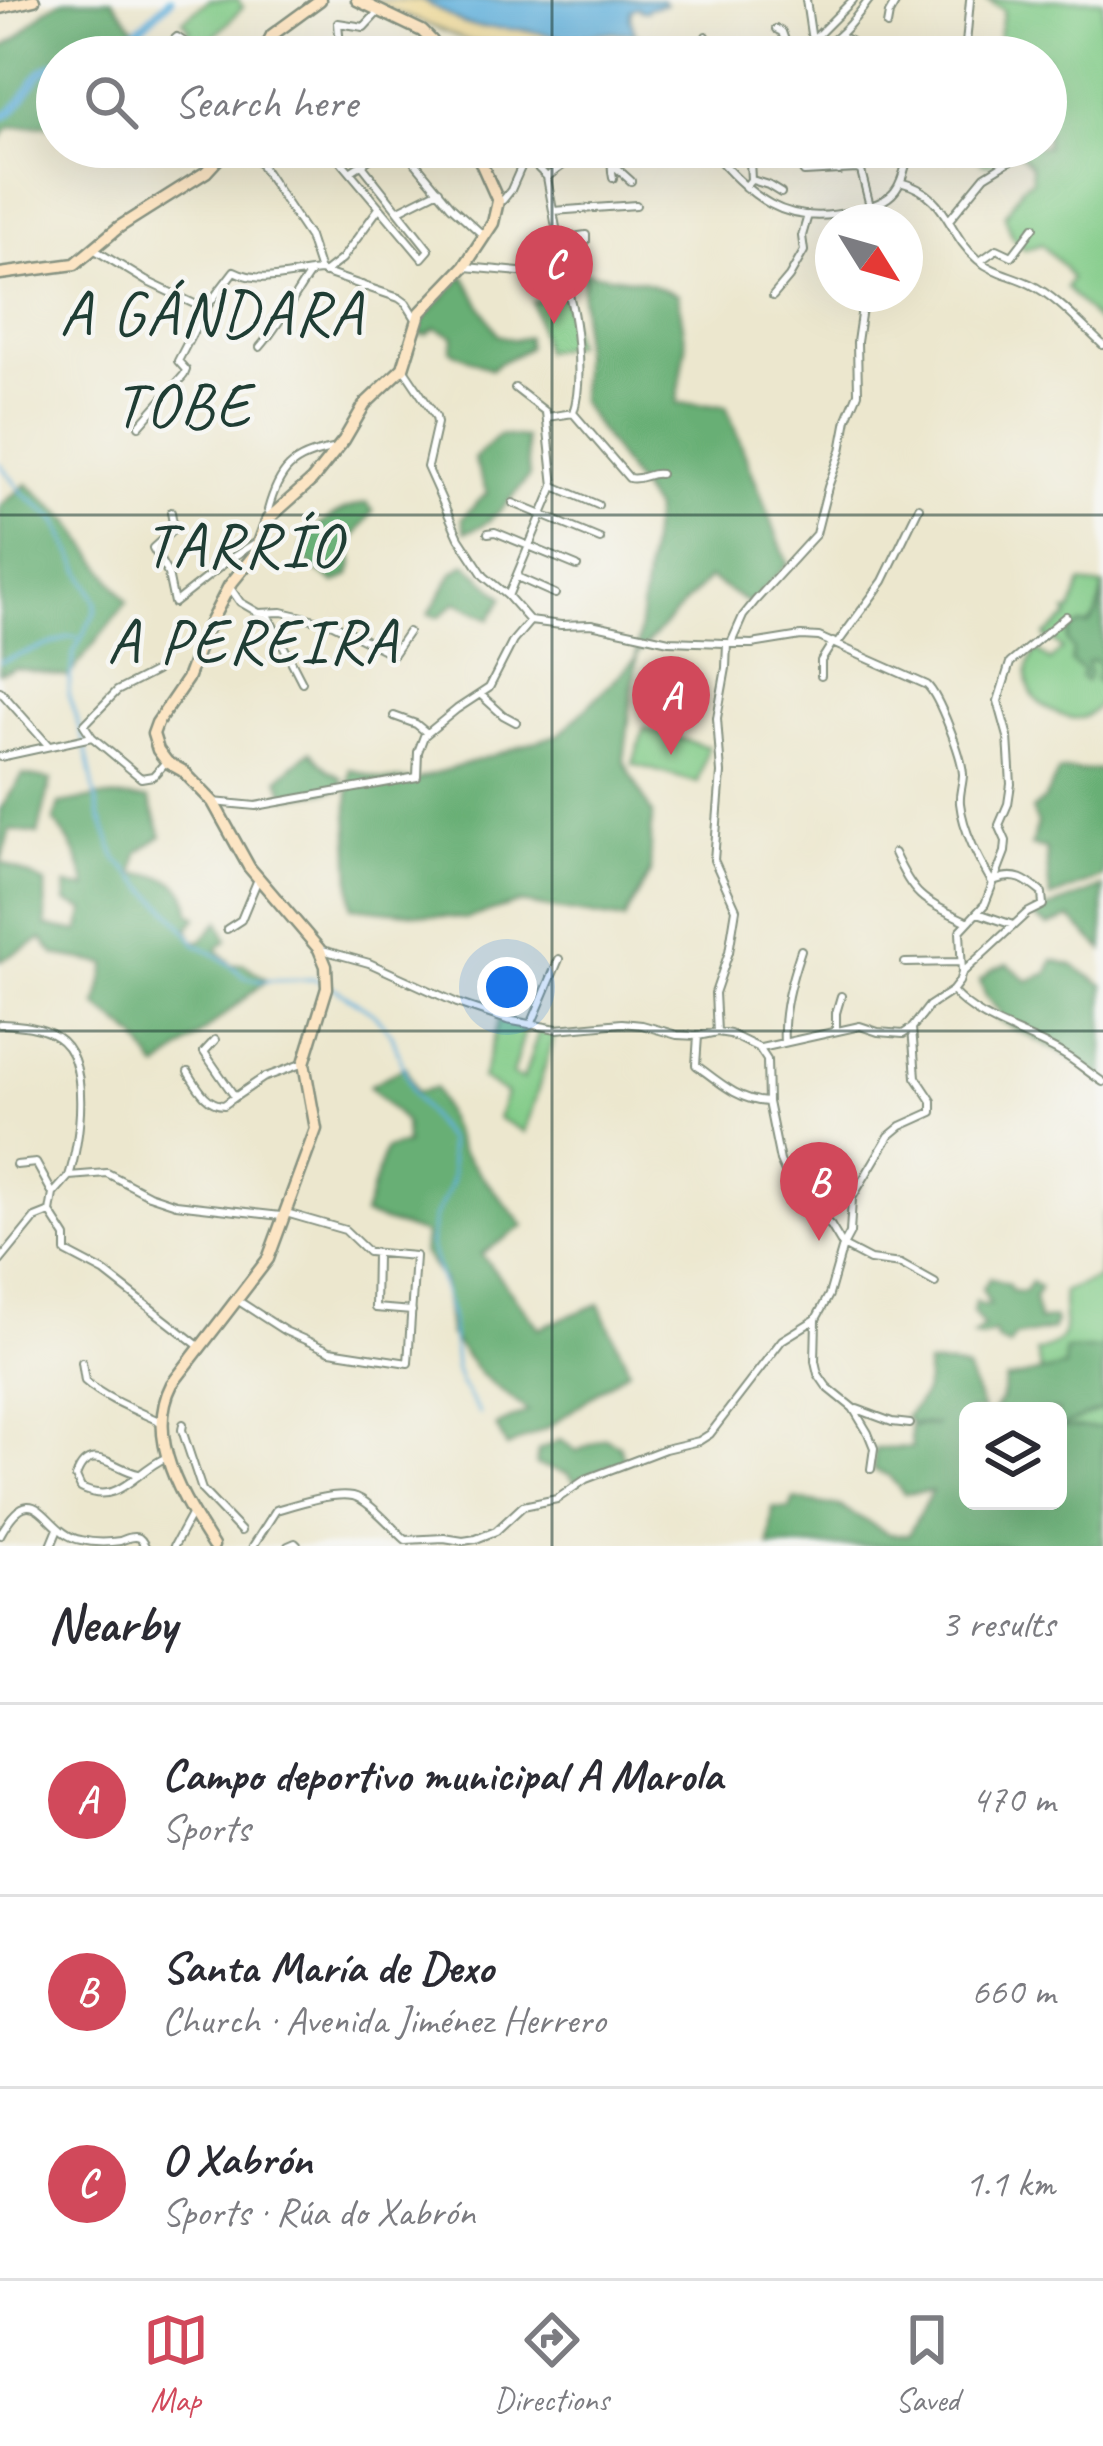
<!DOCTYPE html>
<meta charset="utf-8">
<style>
:root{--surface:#fff;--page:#f7f7f7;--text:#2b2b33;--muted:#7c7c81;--line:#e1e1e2;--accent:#d1495b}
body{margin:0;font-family:Caveat,sans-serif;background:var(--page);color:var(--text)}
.controls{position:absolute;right:36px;bottom:36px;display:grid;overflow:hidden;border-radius:18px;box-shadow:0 12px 48px #0002}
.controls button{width:108px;height:108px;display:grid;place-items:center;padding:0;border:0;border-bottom:3px solid var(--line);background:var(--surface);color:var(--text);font:60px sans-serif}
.compass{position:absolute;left:815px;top:204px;width:108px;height:108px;border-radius:50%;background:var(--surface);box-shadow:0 12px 48px #0002;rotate:127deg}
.you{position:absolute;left:507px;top:987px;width:42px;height:42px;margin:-30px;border:9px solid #fff;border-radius:50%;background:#1a73e8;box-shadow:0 0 0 18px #1a73e833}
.badge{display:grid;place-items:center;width:78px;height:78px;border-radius:50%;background:var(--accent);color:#fff;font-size:39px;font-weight:700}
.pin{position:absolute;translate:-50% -99px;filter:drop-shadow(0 3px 6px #0008)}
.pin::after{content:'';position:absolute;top:63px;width:42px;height:36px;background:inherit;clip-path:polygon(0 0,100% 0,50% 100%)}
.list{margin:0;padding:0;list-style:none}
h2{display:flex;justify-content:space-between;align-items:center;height:156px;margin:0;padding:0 48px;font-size:51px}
h2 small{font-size:39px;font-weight:400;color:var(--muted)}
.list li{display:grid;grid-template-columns:78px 1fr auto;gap:36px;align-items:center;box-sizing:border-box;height:192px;padding:0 48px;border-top:3px solid var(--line)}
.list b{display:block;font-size:45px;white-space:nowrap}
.list p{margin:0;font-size:39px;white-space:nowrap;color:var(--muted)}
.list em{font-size:39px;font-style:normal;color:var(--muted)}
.icon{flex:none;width:66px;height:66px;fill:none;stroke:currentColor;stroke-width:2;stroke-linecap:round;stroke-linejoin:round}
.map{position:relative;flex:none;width:1103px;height:1546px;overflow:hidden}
.search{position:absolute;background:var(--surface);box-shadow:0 12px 48px #0002;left:36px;right:36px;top:36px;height:132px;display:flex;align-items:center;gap:30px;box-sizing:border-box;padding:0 42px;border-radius:66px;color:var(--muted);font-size:45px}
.sheet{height:732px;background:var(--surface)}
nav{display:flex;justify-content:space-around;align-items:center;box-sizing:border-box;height:168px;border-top:3px solid var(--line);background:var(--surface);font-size:33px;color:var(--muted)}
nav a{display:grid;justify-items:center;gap:6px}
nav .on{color:var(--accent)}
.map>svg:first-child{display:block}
.green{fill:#81cb87;stroke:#50845e;stroke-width:3}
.forest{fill:#68af74;stroke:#447654;stroke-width:3}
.sand{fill:#eeda9e;stroke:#868c69;stroke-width:3}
.water{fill:#62b1dc;stroke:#407788;stroke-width:3}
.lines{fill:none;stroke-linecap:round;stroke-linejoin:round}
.stream{stroke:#62b1dc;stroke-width:3}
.river{stroke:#62b1dc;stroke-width:8}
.street-casing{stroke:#869281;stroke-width:10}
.secondary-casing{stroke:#869281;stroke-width:15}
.street{stroke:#fff;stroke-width:6}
.secondary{stroke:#fce5c4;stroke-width:10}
.grid{fill:none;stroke:#1f3d34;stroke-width:3;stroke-opacity:0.55}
.labels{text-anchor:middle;stroke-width:9;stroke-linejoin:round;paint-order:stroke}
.neighbourhood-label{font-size:63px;letter-spacing:3px;fill:#1f3d34;stroke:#f6f6f2}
</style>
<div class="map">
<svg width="1103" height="1546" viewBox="0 0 1103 1546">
<rect width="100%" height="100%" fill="#f6f6f2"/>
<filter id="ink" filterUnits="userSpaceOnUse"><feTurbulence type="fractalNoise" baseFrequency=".00833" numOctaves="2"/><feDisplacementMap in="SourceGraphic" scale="24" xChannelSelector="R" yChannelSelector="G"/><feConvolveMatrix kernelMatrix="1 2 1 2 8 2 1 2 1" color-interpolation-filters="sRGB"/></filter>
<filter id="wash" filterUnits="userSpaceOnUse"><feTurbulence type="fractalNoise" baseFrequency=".004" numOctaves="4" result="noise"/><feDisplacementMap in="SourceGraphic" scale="48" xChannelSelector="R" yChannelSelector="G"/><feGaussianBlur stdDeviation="2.7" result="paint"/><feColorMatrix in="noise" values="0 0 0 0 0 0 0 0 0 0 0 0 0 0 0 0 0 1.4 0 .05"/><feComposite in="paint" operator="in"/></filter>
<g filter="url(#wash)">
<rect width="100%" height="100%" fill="#ece7ce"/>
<path class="green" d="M209,0h28l6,7 -29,30 -6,2 -6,12 -20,-13 8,-9 -7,-9z
M987,0h116v328l-37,-40 5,-9 -8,-13 -22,-22 -16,6 -13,-14 -7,-20 17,-29 10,-7 -1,-14 -14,-15 -29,13 -6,-1 -5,-13 2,-3h67v-90h-51l9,-47z
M564,295l10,50 -30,7 -11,-50z
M1081,583l22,3c-6,28 -1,36 -32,44l-3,11 5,9 2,15 9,6 -1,10 4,-20 9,-1 3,3 -1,19h5v18c-7,6 -12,15 -21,18 -10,2 -20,-2 -28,-6 -27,-12 -35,-38 -17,-62l13,11 12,-12 -8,-8 -9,-3v-3l23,-18 -2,-5h5z
M644,728l64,19 -10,36 -65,-19z
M499,1019l27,8 -14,48 11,5 16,-50 16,3 -30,99 -27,-14 8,-25 -24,-14z
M1103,1212v334h-171l36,-45h90v-90h-7l-15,-59c43,-12 23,-29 28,-61l34,-13z"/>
<path class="forest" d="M65,0h47l28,35 -13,22h-70v62l-5,6 -43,2 -9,13v-92c27,-10 37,-40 65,-48z
M583,272l60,9 35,14 8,51 -9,57 49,3 62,158 -39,40 -40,-26 -72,76 -13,107 28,53 -2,59 -26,47 -105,-17 -54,16 -113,-12 -4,-97 2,-41 32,11h34l144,-46 76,-76 18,-148 -74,-108z
M464,276l34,59 16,5 13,-3 1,10c-12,10 -24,11 -37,22l-41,-19 4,-14 -19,-8 -8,6h-8l4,-15z
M499,435l26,3 4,38c-17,22 -37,50 -64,56l-3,-14 25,-25 -13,-34z
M27,484l43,37 57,81 -59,75 -53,-9 -15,5v-167z
M367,503l6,8 -24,34 5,16 -4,14 -15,8 -28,-21 -4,-15c16,-26 35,-38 64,-44z
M466,564l37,33 -13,22 -34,-17 -17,15 -10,-3 24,-41z
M1103,586v96l-8,-2 5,-12 -5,-8 -8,2 3,11 -4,9 -5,-5 3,-6 -13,-9 2,-12 -6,-9 3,-11 11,-6 6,1c14,-10 12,-23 16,-39z
M310,751l17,18 16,10 -2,10 -55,9 -7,-20z
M1103,770v107l-53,21 -4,-49 -15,-3 7,-22 -6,-14 12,-10 15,-29z
M23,775l28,5 -13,54 -28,-4 -9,32 44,21 1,43 33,6 6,-22 -19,-8v-16l21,2c-7,-28 -15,-46 -33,-67l5,-17 42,-7 48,2 13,37 -24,16 -4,22c29,0 54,6 56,39l7,4 -9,11 5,13h8l18,-20 8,19 -8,7 -1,4 14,14 12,-1 23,16 -109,89 -22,-32 -39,-31 10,-42 -52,-9 -13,-16 -42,22v-151z
M1103,887v63l-33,-32 -22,8 -17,-11z
M1053,960l19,5 31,20v93l-22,-15 -83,-43 2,-8 -14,-15 -6,-17 13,-11 15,-5 20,17 20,-8z
M405,1067l11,25 19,-4 25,62 64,76 -43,28 58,74 60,-24 30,65 -80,58 -42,20 -11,-21 32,-15 -48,-37 -31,-40 -6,-54 -20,-27 2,-19 -61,-19 21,-66 21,-5 -1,-22 -36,-36z
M990,1278l18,6 4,7 12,1 7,-10 9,5 -6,11 5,23 15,-3 2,4 -4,8 -37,7 -6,9 -12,-6 -2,-8 -14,6 -8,-2 11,-9 -11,-15 3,-11 5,4h9l-8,-16z
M1103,1346v63l-44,18 44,1v118h-334l4,-38 17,1 4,-10 47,8 48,27 19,1 24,-44 -28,3 -16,-19 -15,-5 2,-21 37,-1 -2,-22 28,-1 -27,-2 -6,-6c18,-17 24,-27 22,-52h23l17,5 16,41h-15v90h90v-90h-65l9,-14 4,-17 59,-13v-17l35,-1z
M605,1438l14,7 7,16 -36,12 -15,9 -8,-9 -31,-8 2,-14 22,-11 17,11z"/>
<path class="sand" d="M366,0h80l184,18 5,15 7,7 -19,17h-96l-11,-2 -21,-12 -24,-1z"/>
<path class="water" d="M422,0h240l3,4 -17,4 -1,3h-5l-5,-4 -6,3 -1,8 5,15h-34l-37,5 -38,-8 -48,-3 -14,-3z"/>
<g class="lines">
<path class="stream" d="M0,117l3,-1
M0,464l23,29 33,27 40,82 -1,10 -21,40 -6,42 17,51 14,69 18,46 58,57 21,27 25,14 24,19 16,4 54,-2 21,10 37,24 19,22 21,59 35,47 4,33 -2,13 -16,31 -4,26 21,73 4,50 5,15 19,32
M0,662l70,-25h7"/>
<path class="river" d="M100,57l29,-19 41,-38
M3,116c26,-10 25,-45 54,-52"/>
</g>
</g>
<g filter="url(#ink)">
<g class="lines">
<defs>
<path id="street" d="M887,25l2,-11 8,-14
M776,29l6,3 9,25
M840,36l12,6 11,15
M812,41l41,-41
M269,45l19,5 2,7
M805,53l7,-12 -6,-41
M155,57l22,-20 29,20
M341,57l-3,-34 26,4 14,-15
M699,57l7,-21
M792,57c6,-2 13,-2 19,-4 24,-8 44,-34 58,-53
M959,57l7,-13 4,-44
M178,147l6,3 5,-3
M249,147l60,90 11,34 79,27 7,5 10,16
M329,147l93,111 7,-8 -68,-86
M384,147l19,1 48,58 33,30
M708,147c42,49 76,82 145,64 14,-4 33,-8 42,-20 9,-11 11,-30 16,-44
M736,147l13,17
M800,147l-2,16 6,9 53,-3 4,2 9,35
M720,148l2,-1
M526,156l21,21 11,62
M909,156l22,-3 8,-6
M257,157l31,-10
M611,163l20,18
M839,171l3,-24
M350,172l35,-23
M547,177l40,-30
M613,178c-3,-14 -1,-20 7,-31
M752,180l16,5 13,8
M900,182c50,13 45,50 78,78 16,13 34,15 52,24 27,13 51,41 73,61
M745,187l6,-7 -1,-20 5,-13
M503,200l8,-10 19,-43
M399,210l40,-20
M553,211l83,-6
M949,220l36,-44 39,-24
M586,235v6l-24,2 -4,-4z
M95,250l51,31 59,28 29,-38c27,14 58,2 86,0
M980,261l17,-12 15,7 22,-29
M466,267l96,9c15,31 22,105 11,137
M324,273l18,-14 37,-51
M773,296l16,-19 15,-26 -2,-15 6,-21
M349,319l13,-34
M260,347c20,-23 33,-50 51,-75
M403,368l33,49 1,6 -10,44 32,71 25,38 24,20 22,25 31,4 30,-1 78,17 83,3 49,-8 18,1 108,48c12,11 35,71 36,89 0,10 -4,19 -3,29 3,28 19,57 33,81
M573,413l56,65c12,3 20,-6 31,-4
M548,417l25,-4
M139,426l45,-51 2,-5 -8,-9 27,-52
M554,486l44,19
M513,503l87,36
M171,512l3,17 -21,19 15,26 6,29 56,-44 27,-17
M271,515l-3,-5c11,-40 24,-54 65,-61
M488,533l7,-1 82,34
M517,577l38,17
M229,586l11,16 19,11 23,-1 51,12 60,30 15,-22
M508,596l46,-110 -8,-74 -31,-24
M268,616l34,66
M731,643l12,-27 12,-15 61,-67 12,-47 13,-36 6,-32 11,-26 -1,-51 7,-48
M837,644l46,-63 36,-74
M156,671l-39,20 -33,34 8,12 49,41 12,-2 12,-13
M821,676v-15l12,-19
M0,691l48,54
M481,695l22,20 13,7
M394,716l22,8 11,9
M0,757l92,-20
M213,802l43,4 161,-29 1,-25 6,-16 33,-27 32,-21 24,-47 17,-20
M894,853c21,45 28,47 72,68
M978,913l35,12
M227,929l14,-9 17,-41
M905,963l55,-1
M962,973l65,-60 16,-8 -1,-12c-16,-13 -26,-21 -46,-13
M952,991c29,33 74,41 111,63 14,8 26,19 40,28
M0,1024c18,1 41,2 57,13 35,22 23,105 12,139
M531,1025l28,-66
M912,1028l4,49 16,24v11l-31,14 -12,10 -37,62 -2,35 -7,13 27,14 31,4 34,19
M836,1031v-18l5,-17
M717,1032l-2,-39 14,-41 7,-43 -22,-49 7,-87 -4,-55 9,-50 1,-25
M698,1036l-2,29c23,17 42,35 71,37
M215,1040l-11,12 31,45 28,-19 41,-15
M784,1043c-2,-32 7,-63 17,-93
M761,1048l99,-22 18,6 25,2 9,-6 17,-22 23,-15 7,-9 3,-9 -2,-42 25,-27 20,-52 1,-11 -7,-16 9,-21 3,-20 -3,-47 -10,-36 12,-38 56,-47
M188,1072c9,14 18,33 36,33l11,-8
M16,1165l20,-2 17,31
M376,1255l-1,53 37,3
M0,1261l35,-43 15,-6
M237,1300l48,31 45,20 78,12 7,-107 -47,-4 -23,-22 -59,-17
M816,1320l-1,41 3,13 9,13 26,21 15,25 6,15 -3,21
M200,1347l-96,-75 -38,-20v-15l-16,-25 3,-18 16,-18 38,-3 42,22 27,9 105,12
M82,1362l3,19c22,19 50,29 76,41
M857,1409l35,13 18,2
M183,1424l-1,6 20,60 39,41
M138,1474c-23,-5 -50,-34 -62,3l5,11c37,19 53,-16 84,-30
M0,1535c36,-65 44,-1 81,5 13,3 26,3 39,1 5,-2 13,-6 19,-3 3,2 4,5 6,8
M51,1546l7,-17
M174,1546l18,-33
M253,1546l23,-36c20,-6 57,-18 77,-14 15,3 40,33 53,44l38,-2 19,3 13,-2 20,-8 27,-25 34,-7 29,-20 79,-30 34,-8 11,-7 72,-94 34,-21 13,-24 14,-49 -12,-20 -38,-36 -13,-29 -12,-59 -1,-42 -8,-12 -29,-14 -13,-2 -19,4 -21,-1 -35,-10 -20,-2 -65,6 -50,-9 -50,-17 -88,-40 -50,-14
M288,1546l7,-3 3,3"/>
<path id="secondary" d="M357,0l65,31 10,10 6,16
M0,8l34,-8
M261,57l11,-22 48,-35
M0,274l75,-10 44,-37 87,-55 23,-25
M213,1546c-29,-45 -69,-108 -41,-162l96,-125 48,-130 -12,-66 23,-75 -1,-22 -7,-17 -70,-82 -36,-65 -30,-31 -16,-9 -9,-12 -5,-16 4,-11 30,-44 15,-40 27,-53 26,-32 13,-35 44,-39 32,-40 21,-36 38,-36 17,-55 44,-46 29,-44 5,-22 -24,-54"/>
</defs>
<use href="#street" class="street-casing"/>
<use href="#secondary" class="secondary-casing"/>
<use href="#street" class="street"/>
<use href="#secondary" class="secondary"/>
</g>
</g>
<path class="grid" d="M552,0v57M552,147v1399M0,515h1103M0,1031h1103"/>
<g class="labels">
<g class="neighbourhood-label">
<text x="212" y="334">A GÁNDARA</text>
<text x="183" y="426">TOBE</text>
<text x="244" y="566">TARRÍO</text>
<text x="253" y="662">A PEREIRA</text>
</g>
</g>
</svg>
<div class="controls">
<button><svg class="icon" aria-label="layers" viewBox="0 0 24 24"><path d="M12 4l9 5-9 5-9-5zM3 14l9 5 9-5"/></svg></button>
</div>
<svg class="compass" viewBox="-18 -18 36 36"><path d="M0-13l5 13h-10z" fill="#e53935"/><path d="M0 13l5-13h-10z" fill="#7c7c81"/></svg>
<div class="you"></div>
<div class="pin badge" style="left:671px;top:755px">A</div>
<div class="pin badge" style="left:819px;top:1241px">B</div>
<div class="pin badge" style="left:554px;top:324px">C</div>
<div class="search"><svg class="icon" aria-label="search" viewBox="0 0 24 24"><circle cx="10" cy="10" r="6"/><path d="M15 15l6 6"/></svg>Search here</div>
</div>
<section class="sheet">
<h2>Nearby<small>3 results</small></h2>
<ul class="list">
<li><span class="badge">A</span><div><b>Campo deportivo municipal A Marola</b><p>Sports</p></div><em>470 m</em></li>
<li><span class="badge">B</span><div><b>Santa María de Dexo</b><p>Church · Avenida Jiménez Herrero</p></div><em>660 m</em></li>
<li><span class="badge">C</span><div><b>O Xabrón</b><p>Sports · Rúa do Xabrón</p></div><em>1.1 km</em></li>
</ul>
</section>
<nav>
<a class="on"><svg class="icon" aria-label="map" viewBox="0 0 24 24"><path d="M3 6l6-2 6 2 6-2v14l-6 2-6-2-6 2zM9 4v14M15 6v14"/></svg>Map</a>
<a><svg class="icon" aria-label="directions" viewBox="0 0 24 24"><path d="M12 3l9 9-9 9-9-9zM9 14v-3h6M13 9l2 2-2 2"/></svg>Directions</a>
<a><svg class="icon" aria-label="saved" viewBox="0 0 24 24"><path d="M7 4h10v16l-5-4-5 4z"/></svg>Saved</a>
</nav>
